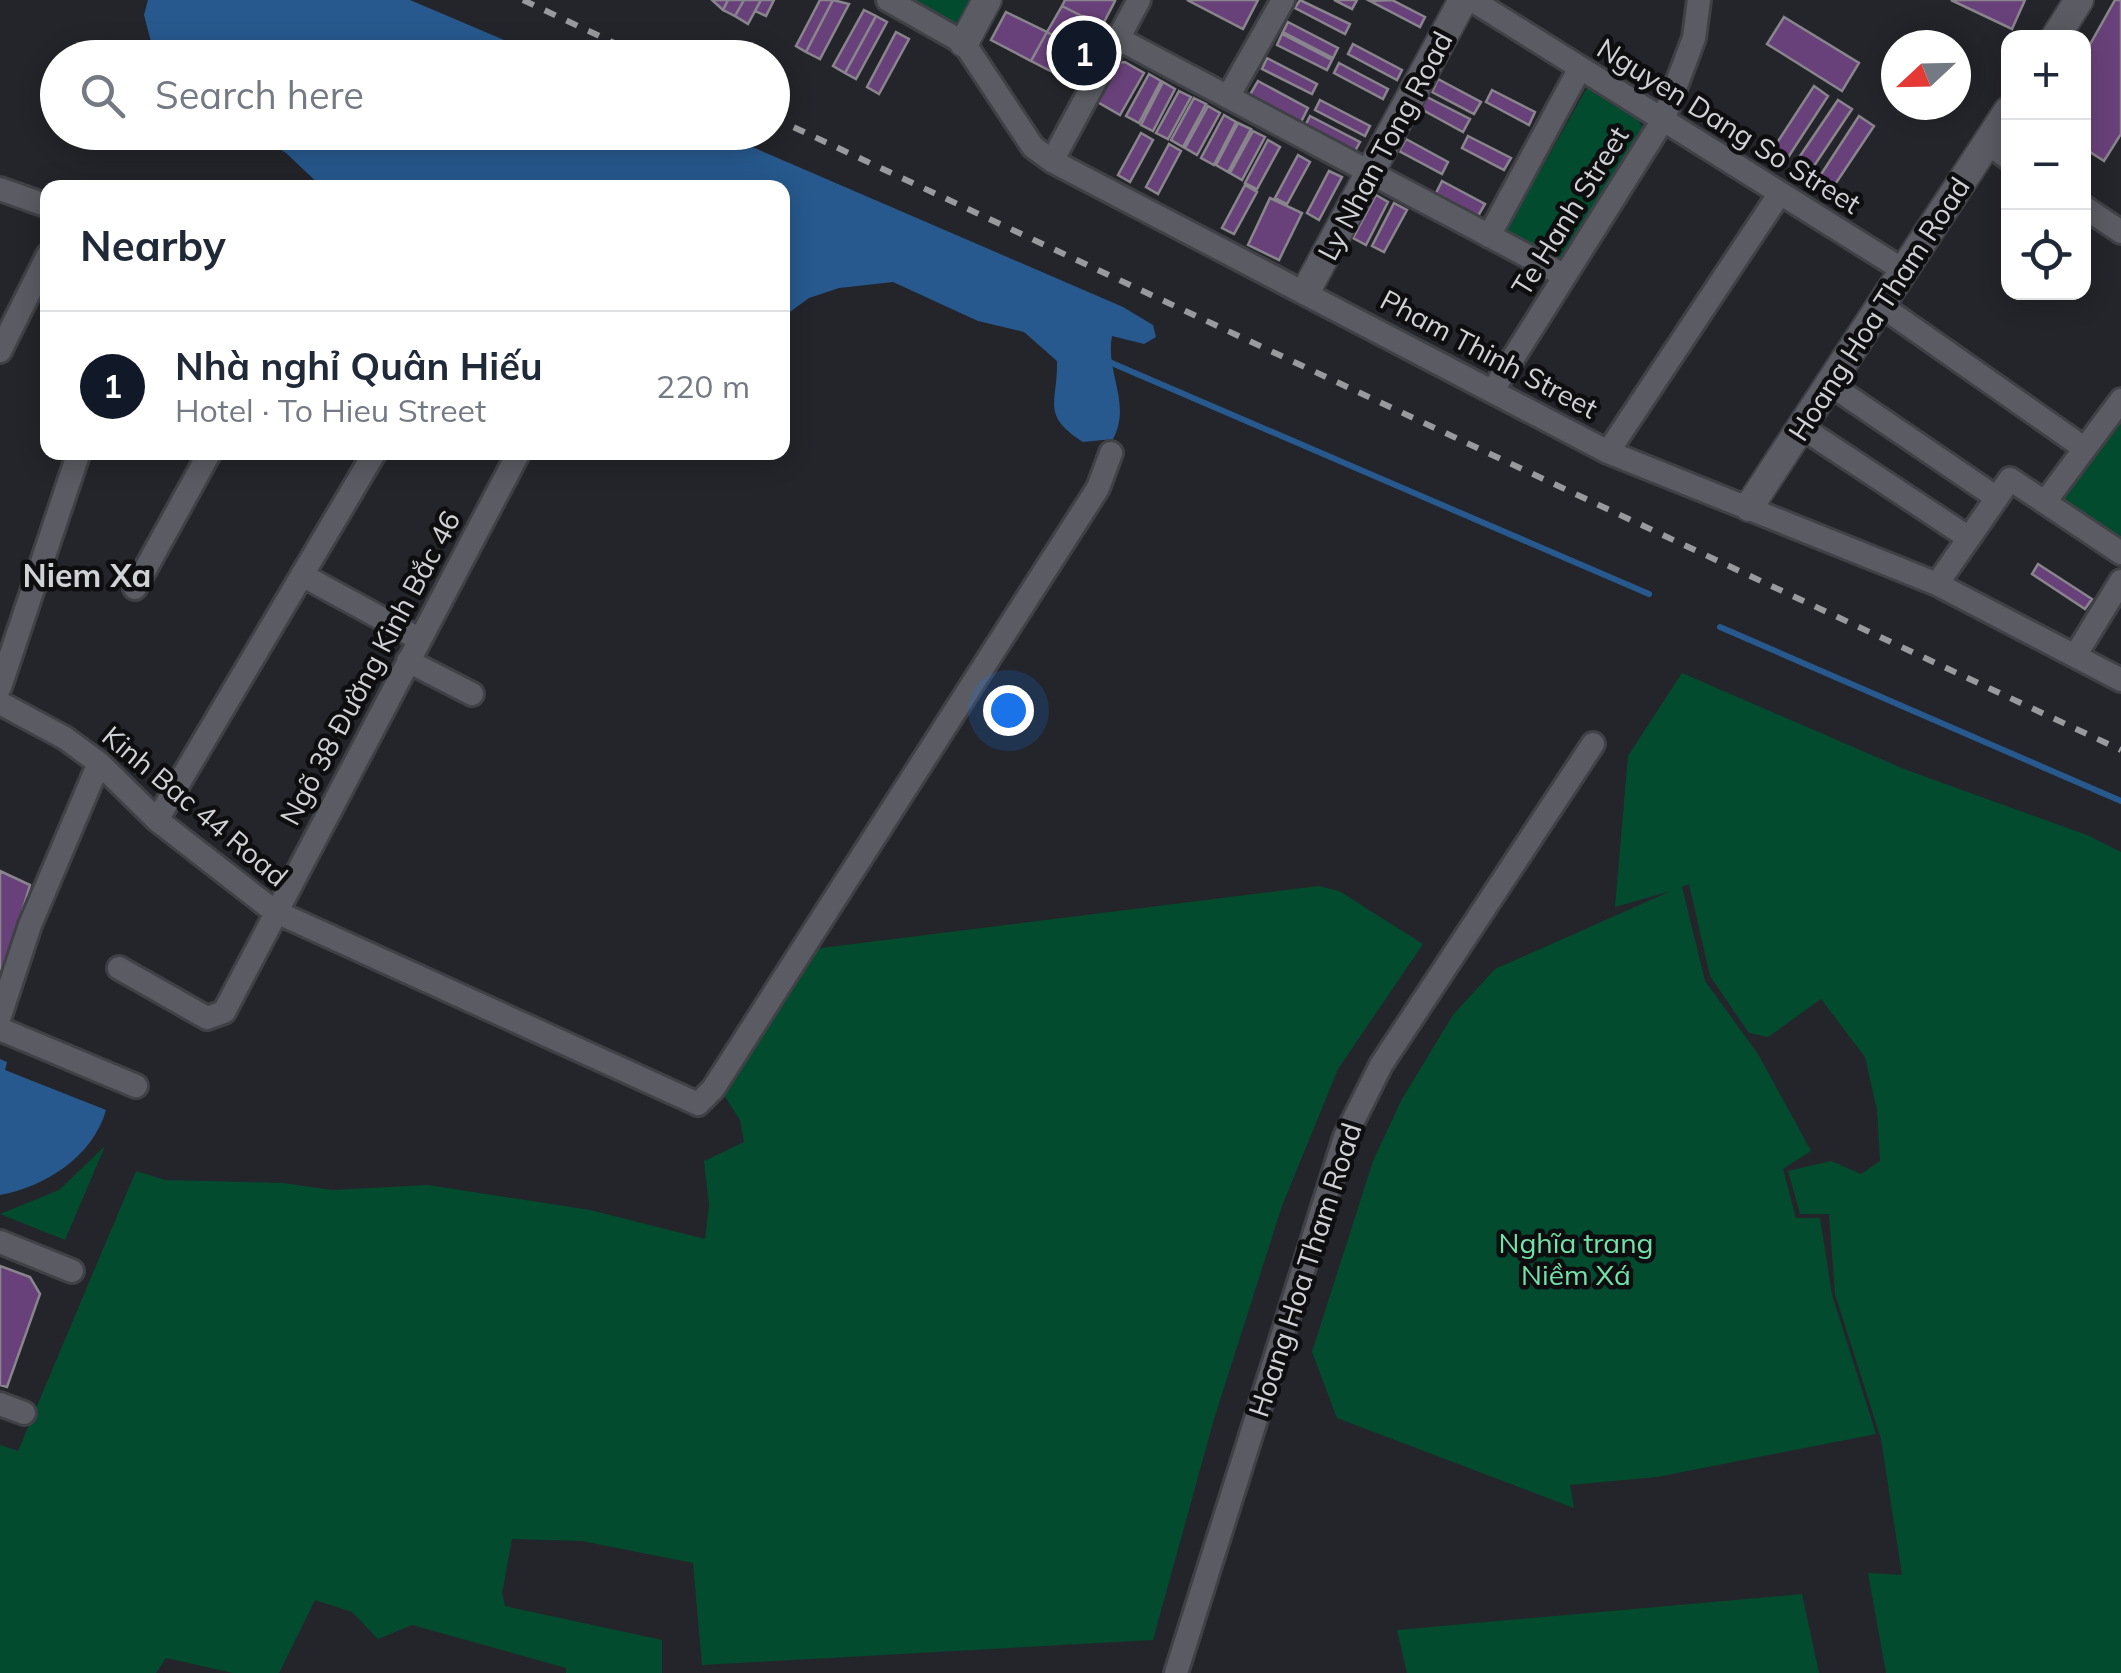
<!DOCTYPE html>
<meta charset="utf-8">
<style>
:root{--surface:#fff;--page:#f6f6f7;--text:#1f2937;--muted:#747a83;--line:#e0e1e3;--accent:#111827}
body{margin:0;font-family:Mulish,sans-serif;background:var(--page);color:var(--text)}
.controls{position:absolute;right:30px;top:30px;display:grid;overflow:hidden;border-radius:20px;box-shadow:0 5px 25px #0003}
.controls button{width:90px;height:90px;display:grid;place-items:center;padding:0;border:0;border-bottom:2px solid var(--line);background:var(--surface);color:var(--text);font:50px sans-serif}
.compass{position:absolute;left:1881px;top:30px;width:90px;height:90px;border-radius:50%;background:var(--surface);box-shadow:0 5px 25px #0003;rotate:248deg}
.you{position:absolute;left:1008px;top:710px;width:35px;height:35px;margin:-25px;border:8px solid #fff;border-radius:50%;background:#1a73e8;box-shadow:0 0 0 15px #1a73e833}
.badge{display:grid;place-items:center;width:65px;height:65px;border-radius:50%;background:var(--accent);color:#fff;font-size:32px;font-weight:700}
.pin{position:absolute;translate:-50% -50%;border:5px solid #fff;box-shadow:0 2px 10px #0006}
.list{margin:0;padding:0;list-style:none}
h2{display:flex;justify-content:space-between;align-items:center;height:130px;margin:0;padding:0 40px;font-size:42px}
h2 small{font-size:32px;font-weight:400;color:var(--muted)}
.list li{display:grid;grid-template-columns:65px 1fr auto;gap:30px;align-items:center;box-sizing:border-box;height:150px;padding:0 40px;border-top:2px solid var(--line)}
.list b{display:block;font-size:38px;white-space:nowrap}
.list p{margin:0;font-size:32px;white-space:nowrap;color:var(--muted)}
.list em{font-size:32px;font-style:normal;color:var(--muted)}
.icon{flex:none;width:55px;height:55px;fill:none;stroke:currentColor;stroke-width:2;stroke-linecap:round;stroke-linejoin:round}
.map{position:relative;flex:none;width:2121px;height:1673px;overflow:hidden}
.search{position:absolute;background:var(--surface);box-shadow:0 5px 25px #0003;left:40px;top:40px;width:750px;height:110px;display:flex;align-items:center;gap:25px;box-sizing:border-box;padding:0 35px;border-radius:55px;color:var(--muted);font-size:38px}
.panel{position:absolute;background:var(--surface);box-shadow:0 5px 25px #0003;left:40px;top:180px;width:750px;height:280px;border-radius:20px}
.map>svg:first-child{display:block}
.green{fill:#034b2f}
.water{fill:#27598e}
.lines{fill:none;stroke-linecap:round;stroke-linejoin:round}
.stream{stroke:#27598e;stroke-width:6}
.building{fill:#69417a;stroke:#89858c;stroke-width:2.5}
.minor-casing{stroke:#404146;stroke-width:28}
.tertiary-casing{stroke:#404146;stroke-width:32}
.minor{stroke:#5b5c63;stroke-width:22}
.tertiary{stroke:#5b5c63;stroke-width:28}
.rail{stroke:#999a9e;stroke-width:6;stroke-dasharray:12 12;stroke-linecap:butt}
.labels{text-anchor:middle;stroke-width:9;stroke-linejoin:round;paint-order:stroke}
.street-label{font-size:28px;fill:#d1d2d6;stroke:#0e0e11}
.park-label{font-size:28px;fill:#73e2a9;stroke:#0e0e11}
.quarter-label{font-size:32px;font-weight:bold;fill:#d1d2d6;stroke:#0e0e11}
</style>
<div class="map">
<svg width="2121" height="1673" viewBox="0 0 2121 1673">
<rect width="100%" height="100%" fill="#24252a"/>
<path class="green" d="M902,0h77l-11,23 -17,3z
M1588,86l51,35 5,11 -82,133 -57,-32z
M2121,414v131l-61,-43z
M1682,673l222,96 183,66 34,17v821h-235l-18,-100 34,2 -21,-136 -46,-145 -6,-80h-29l-12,-43 43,-10 30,13 19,-13 -3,-51 -12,-53 -44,-58 -53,38 -19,-4 -39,-57 -21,-92 -7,3 23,94 53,73 53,97 -28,18 13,49h24l12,77 44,139 -219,43 -87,8 4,23 -237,-90 -25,-66 61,-191 29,-62 51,-84 42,-46 176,-78 -56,16 13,-151z
M1319,886l20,5 84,53 -85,125 -56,137 -68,213 -61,221 -451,25 -9,-102 -111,-22 -70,-2 -10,54 3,13 157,34v33h-96v-5l-154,-43 -34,14 -26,-27 -37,-12 -36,73h-46l-67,-15 -10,15h-156v-228l18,6 118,-280 29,9 118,3 49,7 96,-5 162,25 115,29 4,-34 -5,-44 40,-19 -4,-22 -20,-31 93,-140z
M105,1146l-40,94 -65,-26 59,-24z
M1802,1594l17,79h-412l-10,-43z"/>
<path class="water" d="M148,0h262l134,57h-389l-11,-42z
M254,133h466l403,174 30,18 3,12 -12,7 -32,-8c-7,37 20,67 1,103l-30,3c-43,-28 -25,-38 -26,-81l-33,-29 -46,-11 -85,-39 -54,6 -30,10 -26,19 -1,-129 -460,-1 -36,-34z
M0,1059l7,3 -2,8 101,40c-13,47 -62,77 -106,85z"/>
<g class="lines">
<path class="stream" d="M1107,361l542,233
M1720,627l401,174"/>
</g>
<path class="building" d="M712,0h16l-5,10z
M728,0h16l-9,16 -12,-6z
M744,0h17l-13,24 -13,-8z
M761,0h13l-8,16 -11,-5z
M820,0h13l-27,52 -10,-6z
M833,0l16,4 -29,55 -14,-7z
M1065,0h48l2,1 -13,25 -40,-20z
M1187,0h71l-15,29z
M1300,0l50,24 -5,10 -50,-26z
M1334,0h23l-5,9z
M1392,0l33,17 -5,10 -50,-26z
M1951,0h74l-13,29z
M2115,0h6v134l-17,27 -20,-13v-93z
M1062,6l40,20 -14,29 -41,-23z
M864,10l12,6 -31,57 -12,-7z
M1006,12l41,20 -16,29 -40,-21z
M876,16l11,6 -31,57 -11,-6z
M1784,17l75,46 -17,28 -75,-47z
M1288,22l50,26 -5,10 -50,-26z
M896,32l13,7 -30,55 -12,-7z
M1047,32l41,23 -14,28 -43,-22z
M1282,34l50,26 -5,10 -50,-25z
M1353,44l49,26 -5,10 -49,-26z
M1267,58l50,26 -5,10 -50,-25z
M1125,62l19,11 -24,42 -26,-15 21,-37z
M1339,63l49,26 -5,10 -49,-26z
M1149,74l12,7 -22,42 -13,-7z
M1438,79l43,23 -7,12 -42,-22z
M1258,81l50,27 -9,18 -51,-28z
M1163,82l12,7 -22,42 -12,-6z
M1814,86l14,10 -41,63 -14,-10z
M1492,90l43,22 -6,13 -43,-23z
M1179,91l12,6 -23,42 -12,-6z
M1427,97l43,22 -7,13 -42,-23z
M1194,98l12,6 -23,43 -12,-7z
M1320,100l50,26 -5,10 -50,-26z
M1838,100l14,9 -42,63 -14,-10z
M1208,106l12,7 -23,42 -12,-7z
M1224,115l12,7 -22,43 -13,-7z
M1310,116l50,26 -5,9 -50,-25z
M1859,116l15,10 -42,63 -14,-10z
M1238,123l13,6 -23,43 -12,-7z
M1253,131l12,6 -23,43 -12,-7z
M1141,133l12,7 -23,42 -12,-7z
M1468,136l43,22 -7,12 -42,-22z
M1406,139l42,23 -6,12 -43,-23z
M1268,140l12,7 -23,42 -12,-6z
M1169,144l12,7 -23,43 -12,-7z
M1298,155l12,7 -23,42 -12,-6z
M1329,171l13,6 -23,43 -12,-7z
M1442,181l43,23 -7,12 -42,-23z
M1245,185l12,7 -23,42 -12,-6z
M1376,195l12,7 -22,43 -13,-7z
M1270,198l32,15 -23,47 -31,-15z
M1394,203l13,7 -23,42 -12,-6z
M2038,564l54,35 -7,10 -53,-35z
M0,871l30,14 -30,101z
M0,1266l30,11 10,17 -33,93 -7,-2z"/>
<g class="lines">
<defs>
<path id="minor" d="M888,0l76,43 69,104 19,14 556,291 329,132 184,96
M1472,0l431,270
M1119,39l446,237
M1228,97l55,-97
M1988,144l20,14
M1052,161l87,-161
M0,189l48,17
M2084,207l37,25
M1489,236l91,-168
M1880,305l204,143
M0,351l48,-96
M1828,383l169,115
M1493,390l170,-270 31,-82 5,-38
M1801,427l168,111
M1608,452l172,-259
M2045,502l76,-102
M302,575l117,64
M1937,584l73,-105 111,74
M135,588l75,-136
M2075,656l46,-75
M408,661l64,33
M0,687l79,-235
M0,703l65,35 34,25 58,57 117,91 424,193 15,-15 385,-601 13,-35
M157,820l218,-368
M119,968l88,50 17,-6 295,-560
M0,1016l30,-91 69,-162
M0,1029l136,57
M0,1242l72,29
M0,1404l24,9
M1176,1673l169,-536 36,-72 212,-321"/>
<path id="tertiary" d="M2055,38l24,-38
M964,43l23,-43
M1306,291l157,-291
M1749,507l259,-396"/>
</defs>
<use href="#minor" class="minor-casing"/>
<use href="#tertiary" class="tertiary-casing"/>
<use href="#minor" class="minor"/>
<use href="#tertiary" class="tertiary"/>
<path class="rail" d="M523,0l123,58
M772,117l1349,633"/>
</g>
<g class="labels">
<g class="street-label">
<text transform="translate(1729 126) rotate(32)" y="10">Nguyen Dang So Street</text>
<text transform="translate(1385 146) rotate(-62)" y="10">Ly Nhan Tong Road</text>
<text transform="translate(1570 211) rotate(-58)" y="10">Te Hanh Street</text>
<text transform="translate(1879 309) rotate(-57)" y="10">Hoang Hoa Tham Road</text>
<text transform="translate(1489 354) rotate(28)" y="10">Pham Thinh Street</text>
<text transform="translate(370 668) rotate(-62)" y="10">Ngõ 38 Đường Kinh Bắc 46</text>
<text transform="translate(195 806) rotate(40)" y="10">Kinh Bac 44 Road</text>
<text transform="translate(1305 1270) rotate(-72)" y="10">Hoang Hoa Tham Road</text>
</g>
<g class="park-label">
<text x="1576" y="1253">Nghĩa trang<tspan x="1576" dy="32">Niềm Xá</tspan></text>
</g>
<g class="quarter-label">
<text x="87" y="587">Niem Xa</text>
</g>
</g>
</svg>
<div class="controls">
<button>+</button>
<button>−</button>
<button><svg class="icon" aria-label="locate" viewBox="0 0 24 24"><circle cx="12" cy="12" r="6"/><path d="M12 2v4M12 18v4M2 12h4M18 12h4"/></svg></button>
</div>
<svg class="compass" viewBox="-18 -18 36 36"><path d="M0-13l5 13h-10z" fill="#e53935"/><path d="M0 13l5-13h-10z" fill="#747a83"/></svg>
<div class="you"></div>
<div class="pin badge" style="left:1084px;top:53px">1</div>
<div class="search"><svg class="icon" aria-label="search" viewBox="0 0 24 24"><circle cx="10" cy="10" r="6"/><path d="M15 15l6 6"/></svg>Search here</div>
<section class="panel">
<h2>Nearby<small></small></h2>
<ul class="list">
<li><span class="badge">1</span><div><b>Nhà nghỉ Quân Hiếu</b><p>Hotel · To Hieu Street</p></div><em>220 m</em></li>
</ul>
</section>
</div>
